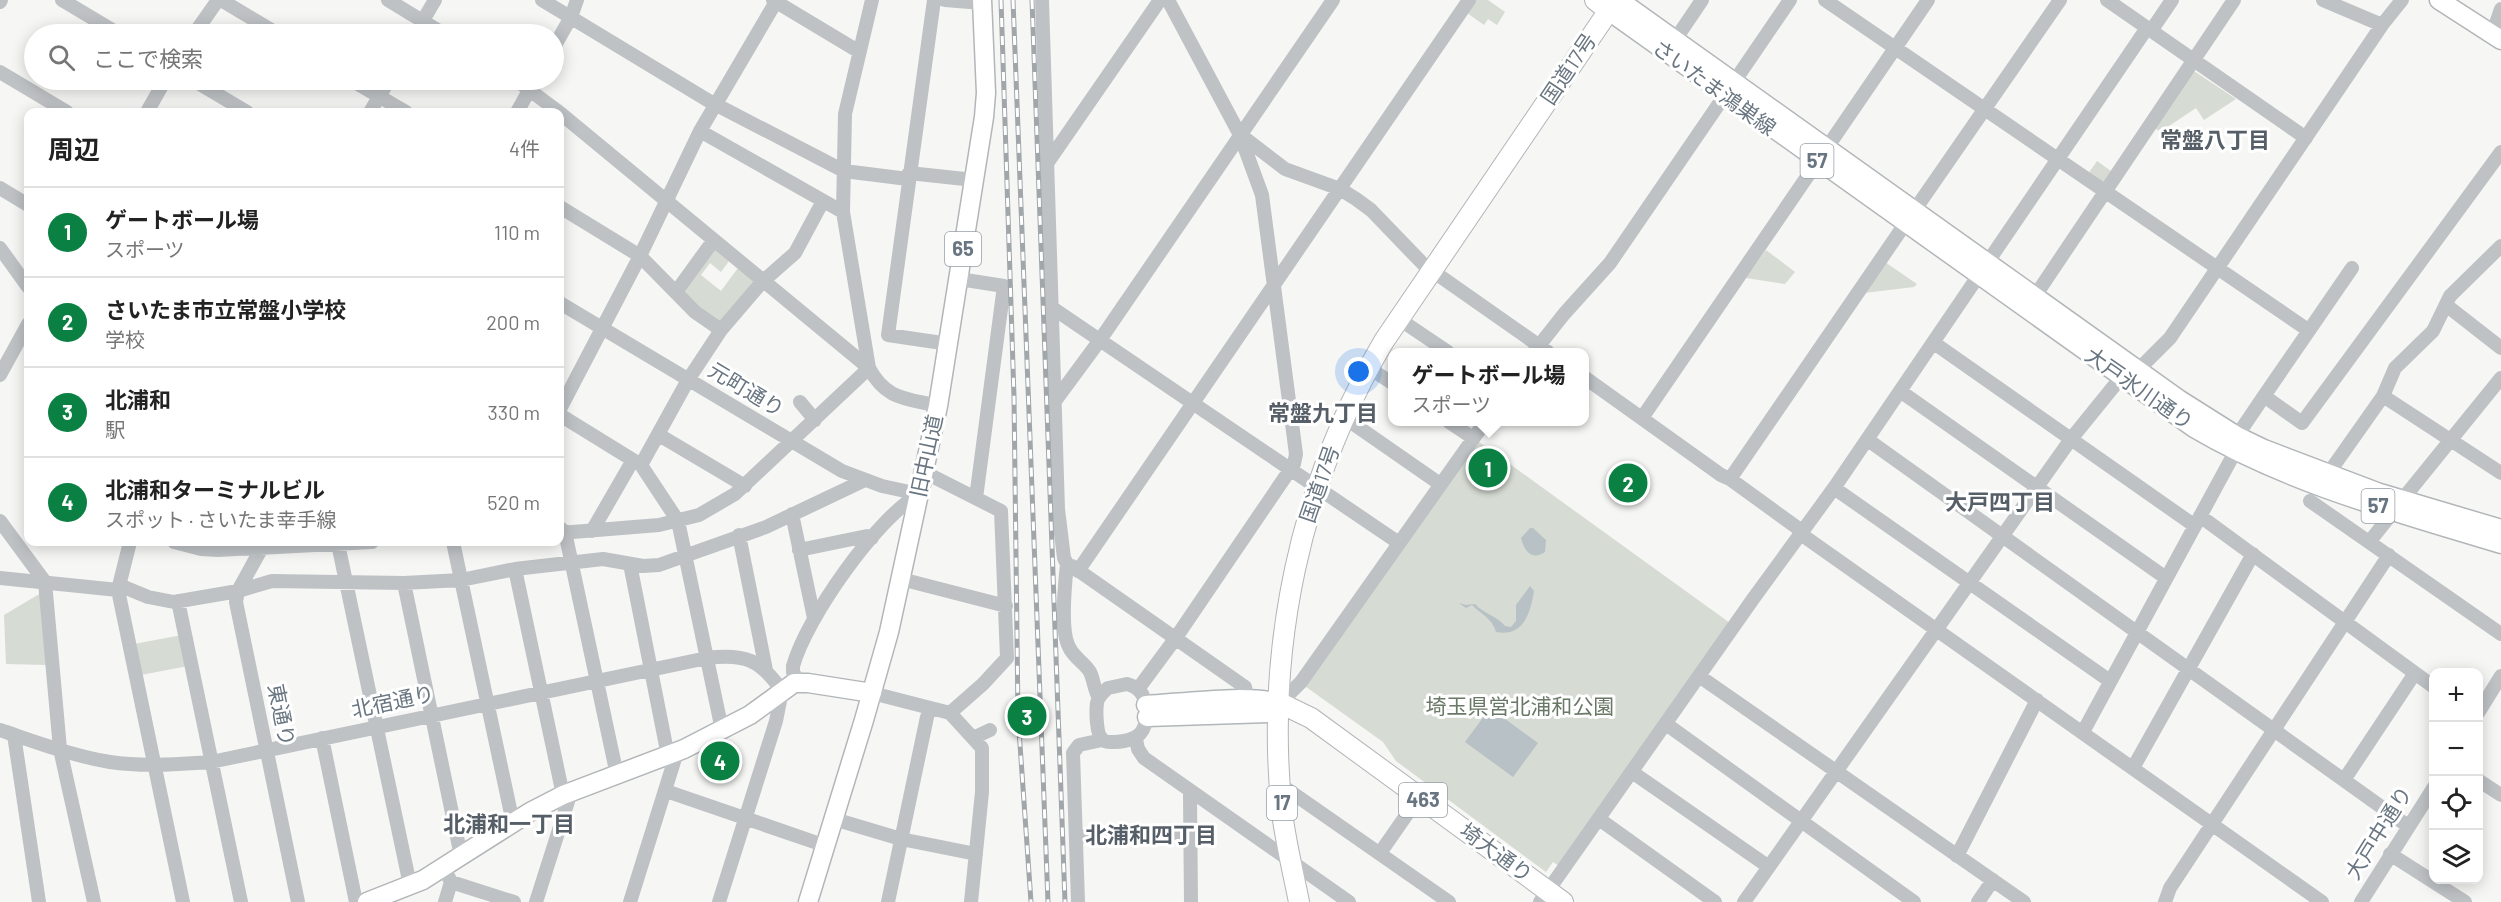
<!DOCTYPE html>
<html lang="ja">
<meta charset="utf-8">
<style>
:root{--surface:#fff;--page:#f2f2f2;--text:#222;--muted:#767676;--line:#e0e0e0;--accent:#0b8043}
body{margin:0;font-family:Barlow,"Noto Sans JP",sans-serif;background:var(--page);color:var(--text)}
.controls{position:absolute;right:18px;bottom:18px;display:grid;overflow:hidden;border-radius:12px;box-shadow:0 3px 15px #0003}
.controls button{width:54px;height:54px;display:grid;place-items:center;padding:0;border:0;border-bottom:2px solid var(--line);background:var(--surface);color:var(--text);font:30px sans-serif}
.you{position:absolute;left:1359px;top:372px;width:21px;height:21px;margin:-15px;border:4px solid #fff;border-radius:50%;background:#1a73e8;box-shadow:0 0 0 9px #1a73e833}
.badge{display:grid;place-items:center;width:39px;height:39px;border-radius:50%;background:var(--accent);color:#fff;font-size:20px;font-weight:700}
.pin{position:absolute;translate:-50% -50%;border:3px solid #fff;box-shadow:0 2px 6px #0006}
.popup{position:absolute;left:1388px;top:348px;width:201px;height:78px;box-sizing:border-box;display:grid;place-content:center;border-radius:12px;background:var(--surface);filter:drop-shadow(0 2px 4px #0005);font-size:20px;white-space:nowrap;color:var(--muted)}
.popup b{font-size:22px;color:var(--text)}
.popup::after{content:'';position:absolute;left:50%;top:100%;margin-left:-12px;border:12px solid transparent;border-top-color:var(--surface)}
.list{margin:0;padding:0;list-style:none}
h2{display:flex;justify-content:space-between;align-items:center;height:78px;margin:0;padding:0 24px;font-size:26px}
h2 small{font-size:20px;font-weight:400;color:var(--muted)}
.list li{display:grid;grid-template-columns:39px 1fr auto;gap:18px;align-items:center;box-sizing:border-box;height:90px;padding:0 24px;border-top:2px solid var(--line)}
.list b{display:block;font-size:22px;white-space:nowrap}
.list p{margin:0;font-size:20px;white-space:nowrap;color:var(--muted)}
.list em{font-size:20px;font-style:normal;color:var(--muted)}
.icon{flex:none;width:33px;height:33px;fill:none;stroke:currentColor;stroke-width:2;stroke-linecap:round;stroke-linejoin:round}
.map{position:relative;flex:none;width:2501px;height:902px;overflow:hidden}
.search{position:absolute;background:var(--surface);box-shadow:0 3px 15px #0003;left:24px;top:24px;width:540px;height:66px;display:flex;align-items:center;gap:15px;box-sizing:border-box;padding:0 21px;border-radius:33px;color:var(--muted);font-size:22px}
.panel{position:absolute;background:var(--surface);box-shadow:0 3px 15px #0003;left:24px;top:108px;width:540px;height:438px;border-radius:12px}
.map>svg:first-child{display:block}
.green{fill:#d6dbd3}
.water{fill:#b8c1c5}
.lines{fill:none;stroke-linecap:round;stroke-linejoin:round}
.major-casing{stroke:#b2b6b9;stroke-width:21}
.highway-casing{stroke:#b2b5b8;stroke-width:22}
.minor{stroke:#bec2c5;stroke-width:14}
.major{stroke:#fff;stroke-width:18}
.highway{stroke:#fff;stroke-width:20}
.rail-casing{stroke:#a0a6aa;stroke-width:5}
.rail{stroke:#fff;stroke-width:3;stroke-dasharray:9;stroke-linecap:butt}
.labels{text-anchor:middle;stroke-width:6;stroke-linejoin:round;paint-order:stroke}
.shield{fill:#fff;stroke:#969fa7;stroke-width:1.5}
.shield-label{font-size:20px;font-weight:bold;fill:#697681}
.street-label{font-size:21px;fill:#697681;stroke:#fff}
.park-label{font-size:21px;fill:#6a7967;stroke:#fff}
.neighbourhood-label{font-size:22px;font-weight:bold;fill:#565f67;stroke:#fff}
</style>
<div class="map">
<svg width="2501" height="902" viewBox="0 0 2501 902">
<rect width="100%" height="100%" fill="#f6f6f4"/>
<path class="green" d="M1476,0h12l17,12 -8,13 -9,-6 -4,6 -17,-12z
M2194,71l42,28 -32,21 -8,-12 -36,24 -6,-5z
M2097,161l14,10 -9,13 -14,-10z
M712,247l17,14 -8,11 -11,-9 -9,12 20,16 17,-23 17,14 -35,44 -40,-35z
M1766,250l29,22 -10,12 -39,-6z
M1885,262l32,22 -3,3 -50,6z
M1475,439l255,184 -171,243 -6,-4 -7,10 -150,-111 -13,-19 -81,-58z
M41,593l7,72 -42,-1 -2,-49z
M182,635l6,31 -47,9 -7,-31z"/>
<path class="water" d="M1530,528h3l13,12 -1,12c-13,9 -21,-1 -24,-14z
M1530,586l4,5c-4,24 -11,46 -38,41 -4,-14 -14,-17 -24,-27l-6,3 -7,-5 7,2 9,-1c9,10 22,12 30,22l6,1 5,-6v-16z
M1490,708l48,35 -25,34 -48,-35z"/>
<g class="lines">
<defs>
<path id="major" d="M1619,0l561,400 57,36 27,13 113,43 124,37
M2439,0l62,40
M1609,11l585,417c95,56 202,84 307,116
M1146,705c36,-2 101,-11 134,-2
M1147,717l121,-4 12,-10
M367,902l56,-22 107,-68 33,-17 121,-46 66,-34 44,-32h14l64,10
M808,902l56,-182 25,-88 49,-226 46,-289 2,-24 -4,-93"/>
<path id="highway" d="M1595,0l14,11
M1280,703l31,15 252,184
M1299,902c-6,-30 -13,-59 -17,-89 -17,-164 18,-330 102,-472l232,-341"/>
</defs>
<use href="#major" class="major-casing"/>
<use href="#highway" class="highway-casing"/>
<path class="minor" d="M62,0l57,34
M221,0l57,34
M388,0l56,34
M542,0l167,101 135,70 64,8
M773,0l85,51
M934,0l-46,335 61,9
M945,0l37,3
M1042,0l16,509 6,49 3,6c-2,19 -7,66 2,83 5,11 16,16 21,25 4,8 4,18 9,26
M1825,0l483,330
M2107,0l199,138
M2323,0l59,25
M0,2l1,-2
M2151,31l21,-31
M194,34l24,-34
M415,34l20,-34
M2492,35l9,-26
M1675,40l27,-40
M554,47l17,-30 6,-17
M0,72l67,40
M193,80l54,32
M351,80l55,32
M516,80l43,32
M1734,82l56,-82
M147,112l18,-32
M370,112l19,-32
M517,112l18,-32
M560,113l309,255c17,32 37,30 69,38
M700,131l143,81
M1242,136l43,33 55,20 16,10 15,11 53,55 124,87
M1048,162l112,-162
M909,173l65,7
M0,188l28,17
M560,207l80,49 55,56 26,18
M1914,211l146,-211
M0,248l28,39
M2352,268l-88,128 38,27 199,-271
M959,279l45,7 -28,212
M676,292l37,-51
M2035,296l199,-296
M560,303l282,168 40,15 37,8
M2446,305l55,43
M1051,307l348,236
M1399,319l49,33
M1934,343l261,183
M1534,352l30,-38 46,-51 115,-168
M1369,368l23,15
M0,375l28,-51
M1584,377l137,98 9,4 69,50 6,8 517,365
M1900,391l266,187
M2383,396l118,77
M1055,401l45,-61 233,-340
M800,402l15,18
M560,409l80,-153 60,-125 77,-131
M560,415l81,50 37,56 44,209
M1345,418l95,66
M1642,418l286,-418
M1449,422l24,16
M659,435l86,51
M2237,436l27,-40
M1868,440l540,386
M641,465l47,-85 33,-50 41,-48 33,-29 28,-52
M924,472l77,39 6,147 -24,26 -33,29
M2328,474l55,-78 12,-28 38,-37 17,-35 51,-50
M1730,479l175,-255
M1834,488l276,193
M2402,500l99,-122
M2310,501l191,133
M792,514l22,104
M2200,516l234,171
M0,521l45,61 15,167 34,153
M560,528l5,4 52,243
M592,531l41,-71
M560,533l99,-8 40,-10 36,-21 134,-126 -26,-156 2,-98 27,-114
M739,535l27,135
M2370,541l24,-30
M130,542l-12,48 65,312
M174,542l27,7 17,1 154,-8
M265,542l-27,49 -2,11 62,300
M453,542l60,281
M338,544l72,341
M799,550l68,-14 5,2
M630,564l38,192
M1072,566l173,121 3,13
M515,569l48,226
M1078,571l391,-571
M0,578l118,12
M901,579l105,27
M404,583l57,273
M119,585l29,12 26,5 64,-11 34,-10 132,2 57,-3 54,-11 88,-10 40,7 16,-1 107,-38 99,-47
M178,601l63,301
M1699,676l325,226
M799,682l-6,-10v-6c14,-49 83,-147 126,-172
M1127,684c12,3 18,11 19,23 2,25 -7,34 -31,35 -4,0 -10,1 -13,-3 -6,-5 -6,-29 -5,-36 1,-6 6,-11 11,-15z
M1138,689l37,-50 119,-175 2,-10 -34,-259 -22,-60 -72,-135
M872,693l78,20 32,35v44l-11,110
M1280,703l21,-21 184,-260
M2478,713l23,-37
M1666,724l248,178
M0,730c36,12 73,26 110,32 34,5 68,2 101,0l496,-104c38,-5 54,2 75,33l-6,30 -57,181
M2083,732l152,-280
M14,735l25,167
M322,738l34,164
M973,738l17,-8
M1136,739l2,10 6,9 205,144
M2133,768l120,-214
M1632,772l137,95
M2344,780l71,-107
M2478,780l23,15
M1281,785l168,117
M666,791l160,55
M834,819l67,20 75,15
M1599,819l116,83
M1076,837l114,-5
M1380,853l39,-56
M2390,854l75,48
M1957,856l80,-156
M451,882l63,20
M445,902l6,-20 -3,-6
M536,902l35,-110
M630,902l47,-150
M888,902l39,-185
M1078,902l-5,-149 6,-8 23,-5
M1191,902l-1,-106 2,-4
M1540,902l213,-303 81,-111 313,-460
M1744,902l327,-463 43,-53 24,-16 32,-32 212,-313 20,-25
M1978,902l15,-22
M2165,902l5,-14 219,-333
M2361,902l73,-115"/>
<use href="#major" class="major"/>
<use href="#highway" class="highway"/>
<defs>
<path id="rail" d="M1001,0l13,397 4,319 13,186
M1013,0l35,902
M1032,0l33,902"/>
</defs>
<use href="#rail" class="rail-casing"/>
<use href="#rail" class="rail"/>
</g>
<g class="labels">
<g class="shield">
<rect x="1800.5" y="144" width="33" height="34" rx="4.5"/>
<rect x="945" y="232" width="36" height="34" rx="4.5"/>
<rect x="2361.5" y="489" width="33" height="34" rx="4.5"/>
<rect x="1399" y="783" width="48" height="34" rx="4.5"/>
<rect x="1267" y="786" width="30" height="34" rx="4.5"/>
</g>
<g class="shield-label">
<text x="1817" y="168">57</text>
<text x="963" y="256">65</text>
<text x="2378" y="513">57</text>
<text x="1423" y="807">463</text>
<text x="1282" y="810">17</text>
</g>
<g class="street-label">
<text transform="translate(1569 69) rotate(-56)" y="7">国道17号</text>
<text transform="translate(1714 88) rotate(36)" y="7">さいたま鴻巣線</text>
<text transform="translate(2139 389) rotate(35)" y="7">大戸氷川通り</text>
<text transform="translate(746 390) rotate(31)" y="7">元町通り</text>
<text transform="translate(927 456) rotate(-78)" y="7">旧中山道</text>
<text transform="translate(1320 484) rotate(-71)" y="7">国道17号</text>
<text transform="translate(393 702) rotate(-12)" y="7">北宿通り</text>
<text transform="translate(281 715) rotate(79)" y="7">東通り</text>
<text transform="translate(2379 833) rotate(-58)" y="7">大戸中通り</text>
<text transform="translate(1496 853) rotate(36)" y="7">埼大通り</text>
</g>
<g class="park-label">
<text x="1520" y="714">埼玉県営北浦和公園</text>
</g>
<g class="neighbourhood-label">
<text x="2215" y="148">常盤八丁目</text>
<text x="1323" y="421">常盤九丁目</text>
<text x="2000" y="510">大戸四丁目</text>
<text x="509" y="832">北浦和一丁目</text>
<text x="1151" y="843">北浦和四丁目</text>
</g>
</g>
</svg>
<div class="controls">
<button>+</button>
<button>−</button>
<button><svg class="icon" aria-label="locate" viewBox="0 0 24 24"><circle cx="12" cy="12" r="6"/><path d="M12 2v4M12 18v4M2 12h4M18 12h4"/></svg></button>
<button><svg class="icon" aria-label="layers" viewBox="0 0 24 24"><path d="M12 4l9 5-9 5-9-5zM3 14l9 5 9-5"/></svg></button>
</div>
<div class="you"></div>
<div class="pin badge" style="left:1488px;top:468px">1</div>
<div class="popup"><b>ゲートボール場</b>スポーツ</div>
<div class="pin badge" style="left:1628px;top:483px">2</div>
<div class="pin badge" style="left:1027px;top:716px">3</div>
<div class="pin badge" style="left:720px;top:761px">4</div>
<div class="search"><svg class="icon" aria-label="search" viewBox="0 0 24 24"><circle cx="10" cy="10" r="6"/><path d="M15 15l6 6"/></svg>ここで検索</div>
<section class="panel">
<h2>周辺<small>4件</small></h2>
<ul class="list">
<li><span class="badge">1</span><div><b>ゲートボール場</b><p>スポーツ</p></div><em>110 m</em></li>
<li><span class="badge">2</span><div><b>さいたま市立常盤小学校</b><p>学校</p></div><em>200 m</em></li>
<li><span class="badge">3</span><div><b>北浦和</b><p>駅</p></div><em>330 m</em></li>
<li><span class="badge">4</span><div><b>北浦和ターミナルビル</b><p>スポット · さいたま幸手線</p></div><em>520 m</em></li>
</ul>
</section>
</div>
